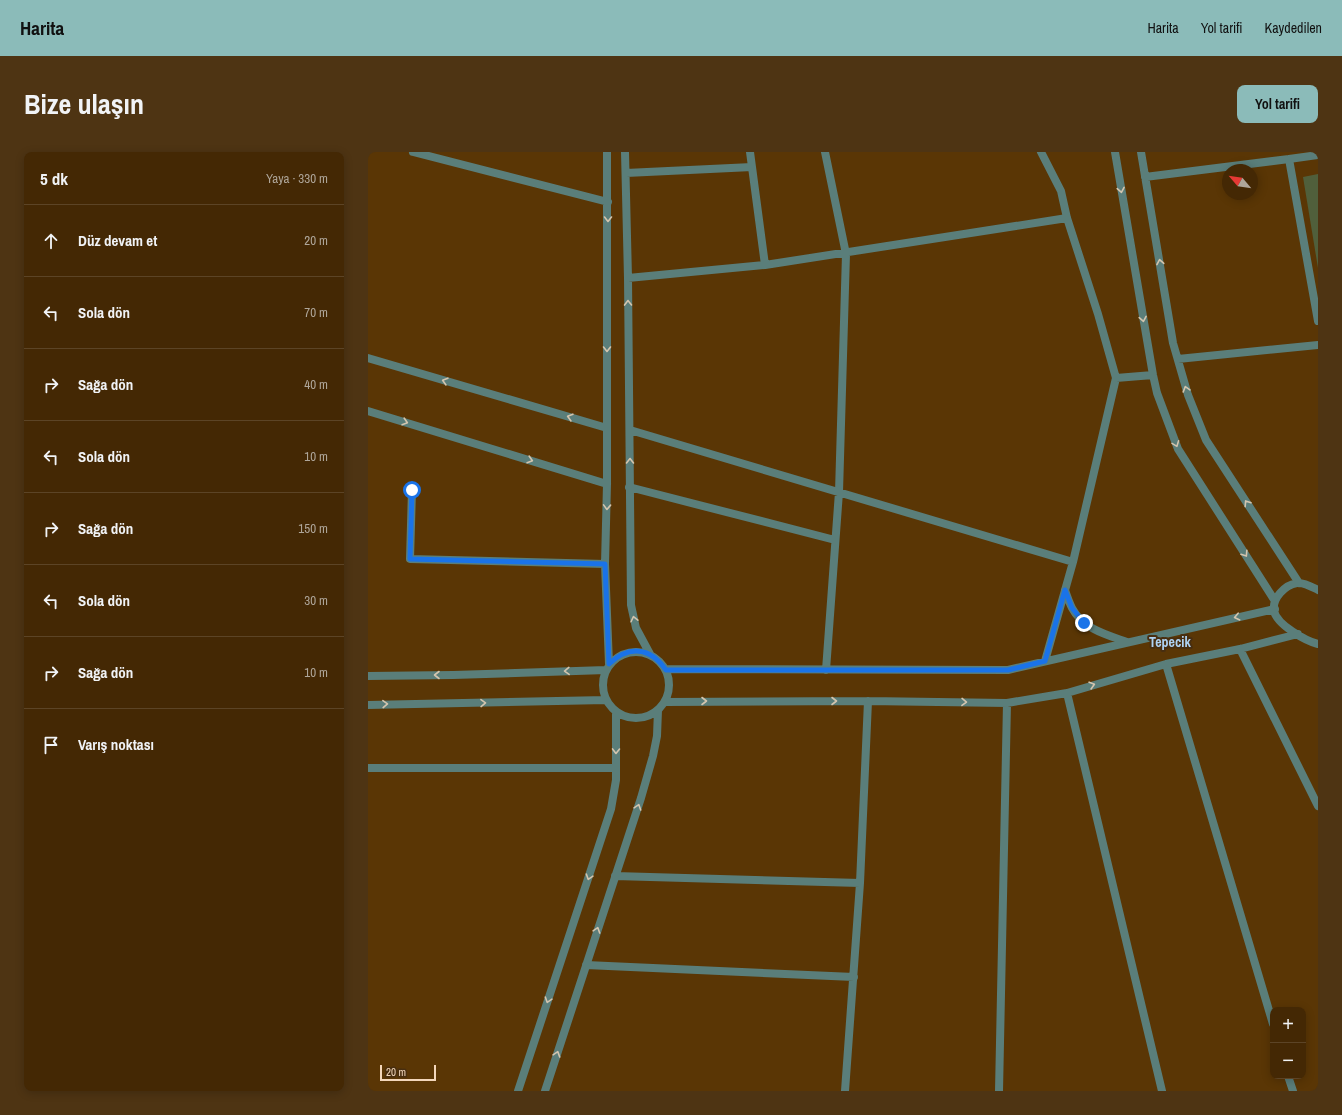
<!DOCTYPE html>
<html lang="tr">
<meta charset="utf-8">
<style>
:root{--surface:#442804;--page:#4e3413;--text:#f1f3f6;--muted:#afa69a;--line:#5c4426;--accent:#8bbbb9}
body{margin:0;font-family:"Archivo Narrow",sans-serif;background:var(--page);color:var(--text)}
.controls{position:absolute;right:12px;bottom:12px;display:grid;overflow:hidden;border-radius:8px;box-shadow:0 2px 10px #0003}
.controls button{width:36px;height:36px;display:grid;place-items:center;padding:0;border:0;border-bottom:1px solid var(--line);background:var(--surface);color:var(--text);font:20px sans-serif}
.compass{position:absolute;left:854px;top:12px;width:36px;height:36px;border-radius:50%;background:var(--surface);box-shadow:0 2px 10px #0003;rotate:299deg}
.scale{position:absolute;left:12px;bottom:10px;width:56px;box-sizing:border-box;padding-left:4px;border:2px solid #f3d7bb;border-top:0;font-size:11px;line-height:14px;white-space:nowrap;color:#f3d7bb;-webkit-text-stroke:3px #482e10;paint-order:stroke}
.stop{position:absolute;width:12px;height:12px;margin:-9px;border:3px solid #1a73e8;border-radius:50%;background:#fff}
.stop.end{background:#1a73e8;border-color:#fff;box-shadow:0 1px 4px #0008}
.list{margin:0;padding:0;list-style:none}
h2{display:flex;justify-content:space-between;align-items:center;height:52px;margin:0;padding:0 16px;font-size:17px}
h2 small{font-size:13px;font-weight:400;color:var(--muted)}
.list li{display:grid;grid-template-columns:26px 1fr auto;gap:12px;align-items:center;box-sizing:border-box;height:72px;padding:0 16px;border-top:1px solid var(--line)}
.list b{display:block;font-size:15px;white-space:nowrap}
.list em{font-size:13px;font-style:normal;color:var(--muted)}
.icon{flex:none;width:22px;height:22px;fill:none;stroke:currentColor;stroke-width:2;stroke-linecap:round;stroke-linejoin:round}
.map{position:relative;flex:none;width:950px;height:939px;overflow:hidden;border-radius:8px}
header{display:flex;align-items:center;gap:24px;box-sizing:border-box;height:56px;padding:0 20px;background:var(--accent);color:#111}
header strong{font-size:19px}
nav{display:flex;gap:22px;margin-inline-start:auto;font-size:14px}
.intro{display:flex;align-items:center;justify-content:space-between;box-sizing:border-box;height:96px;padding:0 24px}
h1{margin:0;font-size:28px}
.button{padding:10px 18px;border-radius:8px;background:var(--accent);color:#111;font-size:14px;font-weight:700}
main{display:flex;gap:24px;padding:0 24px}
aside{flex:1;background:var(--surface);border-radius:8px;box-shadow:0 2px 10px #0003}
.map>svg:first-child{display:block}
.green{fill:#505f3b}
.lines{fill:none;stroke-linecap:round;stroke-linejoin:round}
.street{stroke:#5a7e7a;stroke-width:8}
.oneway{stroke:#d4c5ae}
.route{stroke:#1a73e8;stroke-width:5}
.labels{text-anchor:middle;stroke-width:4;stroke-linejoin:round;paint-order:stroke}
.district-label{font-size:14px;font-weight:bold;fill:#afd3f4;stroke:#482e10}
</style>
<header>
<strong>Harita</strong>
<nav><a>Harita</a><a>Yol tarifi</a><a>Kaydedilen</a></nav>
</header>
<div class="intro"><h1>Bize ulaşın</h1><a class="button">Yol tarifi</a></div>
<main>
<aside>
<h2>5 dk<small>Yaya · 330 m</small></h2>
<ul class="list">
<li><svg class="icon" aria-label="ahead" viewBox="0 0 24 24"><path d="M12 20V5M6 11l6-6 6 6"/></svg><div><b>Düz devam et</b></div><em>20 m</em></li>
<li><svg class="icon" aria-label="left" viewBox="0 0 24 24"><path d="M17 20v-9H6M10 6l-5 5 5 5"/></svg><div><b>Sola dön</b></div><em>70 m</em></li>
<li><svg class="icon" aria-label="right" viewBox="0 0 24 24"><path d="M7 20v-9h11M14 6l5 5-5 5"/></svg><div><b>Sağa dön</b></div><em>40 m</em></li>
<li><svg class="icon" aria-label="left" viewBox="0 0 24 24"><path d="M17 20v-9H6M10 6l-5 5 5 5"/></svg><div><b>Sola dön</b></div><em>10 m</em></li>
<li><svg class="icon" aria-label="right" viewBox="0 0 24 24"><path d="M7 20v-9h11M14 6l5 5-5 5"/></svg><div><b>Sağa dön</b></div><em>150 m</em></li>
<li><svg class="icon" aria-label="left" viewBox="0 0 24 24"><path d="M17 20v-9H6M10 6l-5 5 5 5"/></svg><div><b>Sola dön</b></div><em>30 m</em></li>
<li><svg class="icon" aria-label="right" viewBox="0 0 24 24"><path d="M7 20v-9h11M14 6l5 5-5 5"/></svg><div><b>Sağa dön</b></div><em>10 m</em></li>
<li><svg class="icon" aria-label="arrive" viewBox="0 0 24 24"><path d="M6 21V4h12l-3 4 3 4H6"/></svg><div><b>Varış noktası</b></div></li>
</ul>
</aside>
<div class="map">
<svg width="950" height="939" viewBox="0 0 950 939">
<rect width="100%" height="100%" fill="#5a3605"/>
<path class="green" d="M950,22v94l-15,-91z"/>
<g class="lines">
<path class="street" d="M45,0l195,50
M239,0v332l-2,80 4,100
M257,0l3,126 3,327 5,23 14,26
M457,0l21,102 -7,238 -13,178
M673,0l20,39 6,27 31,96 18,64 37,-3
M747,0l38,223 4,18 21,56 97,152
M773,0l32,191 15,52 18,45 93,143
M950,3l-29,4 29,162
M384,15l13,98
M258,21l126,-6 -2,-15
M777,25l144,-18
M260,126l137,-13 302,-47
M0,206l239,70
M810,207l140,-14
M0,259l239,73
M262,278l443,132
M261,335l206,53
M44,338l-2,69 195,5
M697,438c2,6 4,12 7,18 11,21 35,27 55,34
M950,438c-6,-3 -14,-8 -21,-7 -12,2 -25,15 -23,28 3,14 32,30 44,33
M872,497l78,157
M235 533a33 33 0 1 1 66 0a33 33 0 1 1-66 0Z
M677,509l28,-99 43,-184
M798,512l107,360
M298,517l342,1 267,-61
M0,524l85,-1 153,-5
M699,541l95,398
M297,550l203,-1 139,2 60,-10 99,-29 74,-15 58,-15
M0,553l238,-5
M0,616h248
M247,724l245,7
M218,813l268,12
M920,924l5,15
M150,939l93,-282 5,-29v-68
M177,939l96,-293 12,-42 4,-20 1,-26
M477,939l15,-208 8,-182
M631,939l8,-388"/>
</g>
<defs><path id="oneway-chevron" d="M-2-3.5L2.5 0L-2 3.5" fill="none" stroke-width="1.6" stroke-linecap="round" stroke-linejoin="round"/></defs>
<g class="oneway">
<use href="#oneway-chevron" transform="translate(753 38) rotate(80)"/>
<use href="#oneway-chevron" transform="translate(240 67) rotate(90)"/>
<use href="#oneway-chevron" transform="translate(792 110) rotate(-100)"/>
<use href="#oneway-chevron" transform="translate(260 151) rotate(-91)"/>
<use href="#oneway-chevron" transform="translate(775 167) rotate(80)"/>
<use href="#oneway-chevron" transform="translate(239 197) rotate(90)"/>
<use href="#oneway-chevron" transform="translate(77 229) rotate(-164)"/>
<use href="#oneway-chevron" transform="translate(818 237) rotate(-106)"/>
<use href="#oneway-chevron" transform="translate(202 265) rotate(-164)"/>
<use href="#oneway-chevron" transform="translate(37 270) rotate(17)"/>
<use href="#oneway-chevron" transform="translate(808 292) rotate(69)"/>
<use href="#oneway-chevron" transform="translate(162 308) rotate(17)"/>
<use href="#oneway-chevron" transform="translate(262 309) rotate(-90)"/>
<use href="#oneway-chevron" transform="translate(879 351) rotate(-123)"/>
<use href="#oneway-chevron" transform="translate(239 355) rotate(92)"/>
<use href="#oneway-chevron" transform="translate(877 402) rotate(57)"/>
<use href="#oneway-chevron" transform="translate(869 465) rotate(167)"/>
<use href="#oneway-chevron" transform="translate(266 467) rotate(-103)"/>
<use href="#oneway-chevron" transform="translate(199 519) rotate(178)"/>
<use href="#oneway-chevron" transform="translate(69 523) rotate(-180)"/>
<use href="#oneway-chevron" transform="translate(724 533) rotate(-16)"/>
<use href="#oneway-chevron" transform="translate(336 549)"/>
<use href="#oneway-chevron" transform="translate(466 549)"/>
<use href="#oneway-chevron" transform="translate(596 550) rotate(1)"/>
<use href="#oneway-chevron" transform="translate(115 551) rotate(-1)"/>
<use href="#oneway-chevron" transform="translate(17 552) rotate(-2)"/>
<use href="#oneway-chevron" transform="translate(248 599) rotate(91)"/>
<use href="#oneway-chevron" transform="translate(270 655) rotate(-72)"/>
<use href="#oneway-chevron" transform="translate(221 725) rotate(108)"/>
<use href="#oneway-chevron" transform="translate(229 778) rotate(-72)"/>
<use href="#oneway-chevron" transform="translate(180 848) rotate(108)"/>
<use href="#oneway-chevron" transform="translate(189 902) rotate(-72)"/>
</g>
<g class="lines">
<path class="route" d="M44,338l-2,69 195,5 4,100c20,-19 41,-17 57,6h342l37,-9 20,-71 7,18 12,15"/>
</g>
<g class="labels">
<g class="district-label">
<text x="802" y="495">Tepecik</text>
</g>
</g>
</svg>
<div class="controls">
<button>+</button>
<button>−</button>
</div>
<svg class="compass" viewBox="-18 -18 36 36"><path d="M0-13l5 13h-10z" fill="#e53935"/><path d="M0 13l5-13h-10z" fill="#afa69a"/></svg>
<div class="scale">20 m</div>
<div class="stop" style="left:44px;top:338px"></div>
<div class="stop end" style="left:716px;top:471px"></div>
</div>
</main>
